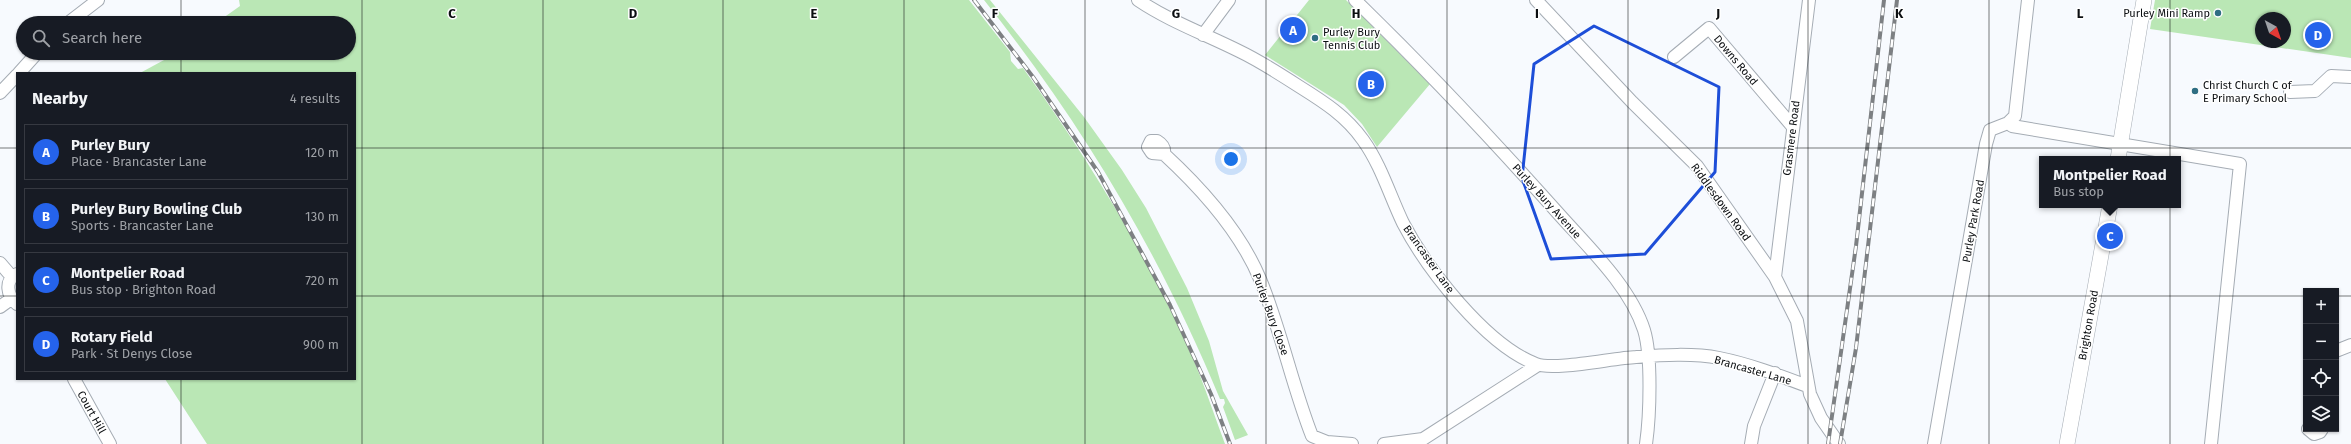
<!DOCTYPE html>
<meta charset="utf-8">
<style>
:root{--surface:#171b24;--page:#242831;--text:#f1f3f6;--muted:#9ea1a6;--line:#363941;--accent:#2563eb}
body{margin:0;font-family:"Fira Sans",sans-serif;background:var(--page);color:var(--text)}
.controls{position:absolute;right:12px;bottom:12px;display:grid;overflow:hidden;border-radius:0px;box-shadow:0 1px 3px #0004}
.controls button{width:36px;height:36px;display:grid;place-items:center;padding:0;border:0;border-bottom:1px solid var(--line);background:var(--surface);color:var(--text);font:20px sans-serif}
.compass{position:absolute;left:2255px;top:12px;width:36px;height:36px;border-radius:50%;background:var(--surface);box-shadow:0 1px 3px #0004;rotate:140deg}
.you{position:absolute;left:1231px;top:159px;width:14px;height:14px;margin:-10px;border:3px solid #fff;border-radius:50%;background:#1a73e8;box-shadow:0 0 0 6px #1a73e833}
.badge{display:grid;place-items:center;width:26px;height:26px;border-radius:50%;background:var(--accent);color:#fff;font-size:13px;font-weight:700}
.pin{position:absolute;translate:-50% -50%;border:2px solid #fff;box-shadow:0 1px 4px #0006}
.popup{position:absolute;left:2039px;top:156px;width:142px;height:52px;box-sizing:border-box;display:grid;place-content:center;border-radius:0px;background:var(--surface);filter:drop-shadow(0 1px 3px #0005);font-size:13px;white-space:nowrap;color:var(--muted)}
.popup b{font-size:15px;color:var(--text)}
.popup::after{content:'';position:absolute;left:50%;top:100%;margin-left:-8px;border:8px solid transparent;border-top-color:var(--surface)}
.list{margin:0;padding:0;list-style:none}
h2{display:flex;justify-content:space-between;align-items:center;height:52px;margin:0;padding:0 16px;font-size:17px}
h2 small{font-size:13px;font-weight:400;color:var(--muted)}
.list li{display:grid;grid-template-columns:26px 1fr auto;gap:12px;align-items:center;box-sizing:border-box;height:56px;margin:0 8px 8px;padding:0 8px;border:1px solid var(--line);border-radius:0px}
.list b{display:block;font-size:15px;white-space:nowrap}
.list p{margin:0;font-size:13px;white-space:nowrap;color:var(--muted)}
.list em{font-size:13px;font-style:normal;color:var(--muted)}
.icon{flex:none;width:22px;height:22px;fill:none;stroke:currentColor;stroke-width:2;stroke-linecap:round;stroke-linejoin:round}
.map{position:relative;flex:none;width:2351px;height:444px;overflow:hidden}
.search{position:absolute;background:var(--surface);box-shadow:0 1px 3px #0004;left:16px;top:16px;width:340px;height:44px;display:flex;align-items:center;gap:10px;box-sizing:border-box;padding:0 14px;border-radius:22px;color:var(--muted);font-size:15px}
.panel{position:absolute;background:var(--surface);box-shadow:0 1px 3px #0004;left:16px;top:72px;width:340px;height:308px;border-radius:0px}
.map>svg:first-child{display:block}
.green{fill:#bae7b5;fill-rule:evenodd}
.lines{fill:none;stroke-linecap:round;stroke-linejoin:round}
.minor-casing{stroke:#a5acb4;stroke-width:14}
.major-casing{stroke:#a5acb4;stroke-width:16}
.minor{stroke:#fff;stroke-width:12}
.major{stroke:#fff;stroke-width:15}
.rail-casing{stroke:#7d8083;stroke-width:4}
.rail{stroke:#fff;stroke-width:2.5;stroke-dasharray:8;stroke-linecap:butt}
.marked{fill:none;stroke:#1d4ed8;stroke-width:3;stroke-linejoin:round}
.grid{fill:none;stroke:#0b0e11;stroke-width:1;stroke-opacity:0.55}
.poi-dot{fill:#2f6e83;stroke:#fff;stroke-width:1.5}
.labels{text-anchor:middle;stroke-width:3;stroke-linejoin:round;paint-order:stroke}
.poi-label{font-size:11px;fill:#0b0e11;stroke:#fff;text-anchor:start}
.street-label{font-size:11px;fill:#0b0e11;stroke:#fff}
.grid-label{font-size:13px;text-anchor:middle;font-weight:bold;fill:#0b0e11;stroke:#fff;stroke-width:3;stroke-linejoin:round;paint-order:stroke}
</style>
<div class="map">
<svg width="2351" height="444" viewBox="0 0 2351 444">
<rect width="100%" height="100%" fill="#f7fafe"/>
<path class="green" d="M239,0h730l41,52 1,9 7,8 5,-1c68,95 131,197 176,305 9,23 17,47 26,71h-1018l-42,-65h190v-306h-215l37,-20h172v-30h-133l24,-17z
M984,0h6l94,117 38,53 24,38 41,80 22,53 14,50 25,44 -13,5 -12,-33 2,-4 -1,-4h-4c-61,-147 -137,-274 -236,-399z
M1309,0h37l84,84 -53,63 -15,-23 -18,-19 -79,-50z
M2155,0h196v58l-201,-29zM2261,18h24v24h-24z"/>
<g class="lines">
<defs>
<path id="minor" d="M1138,0c31,21 67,34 101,51 21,10 41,23 61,36 24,15 46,29 63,53 18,25 27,56 40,83 24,46 83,122 133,141 18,7 77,-6 100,-7 26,-2 57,-4 83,1 30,6 59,17 88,28
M1355,0c70,68 137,139 202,212 30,34 73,74 87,118 8,26 6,86 2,114
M1536,0l96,102 65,64 78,111 22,44 13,73 11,24 18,26
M68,23l30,-23
M1203,35l26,-35
M1674,57l35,-29 84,99
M19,73l18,-20
M2290,92l25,-1 16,-15 20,1
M0,93l17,-18
M2008,123l4,3 228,38 -29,280
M1164,154l-12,-1 -4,-6 3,-6h6c5,3 8,7 7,13 38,35 76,77 96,125 21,51 32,106 52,157l15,6 25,2
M0,263l12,14
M17,274c-13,6 -10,22 0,30
M1775,277l34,-277
M0,307l11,-8
M2336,351l15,-6
M74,379l36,65
M2308,429l6,5 6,-2 2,-3
M1384,444l39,-5 115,-74
M1751,444l3,-18 21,-53
M1934,444l52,-300 4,-14 18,-7 7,-7 13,-116"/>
<path id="major" d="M2118,159l26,-159
M2067,444l43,-239"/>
</defs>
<use href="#minor" class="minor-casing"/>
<use href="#major" class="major-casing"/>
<use href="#minor" class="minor"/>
<use href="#major" class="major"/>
<defs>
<path id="rail" d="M974,0l59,77 65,95 72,133 41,89 19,50
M1828,444l28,-198 28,-246
M1840,444l16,-96 41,-348"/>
</defs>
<use href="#rail" class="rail-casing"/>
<use href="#rail" class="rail"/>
</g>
<path class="marked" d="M1594,26l125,61 -4,85 -70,82 -94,5 -29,-81 12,-114z"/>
<path class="grid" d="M181,0v23M362,0v444M543,0v444M723,0v444M904,0v444M1085,0v444M1266,0v444M1447,0v444M1628,0v444M1808,0v444M1989,0v444M2170,0v444M181,53v20M0,148h17M355,148h1996M0,296h17M355,296h1951M2336,296h15M181,379v65"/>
<g class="poi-dot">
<circle cx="2218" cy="13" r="4"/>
<circle cx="1315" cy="38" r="4"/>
<circle cx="2195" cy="91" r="4"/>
</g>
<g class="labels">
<g class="poi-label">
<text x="2210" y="17" text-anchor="end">Purley Mini Ramp</text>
<text x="1323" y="36">Purley Bury<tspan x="1323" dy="13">Tennis Club</tspan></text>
<text x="2203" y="89">Christ Church C of<tspan x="2203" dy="13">E Primary School</tspan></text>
</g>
<g class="street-label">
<text transform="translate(1736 60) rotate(50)" y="4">Downs Road</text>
<text transform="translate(1791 138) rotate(-83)" y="4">Grasmere Road</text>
<text transform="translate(1547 201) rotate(48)" y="4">Purley Bury Avenue</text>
<text transform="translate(1721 202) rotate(54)" y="4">Riddlesdown Road</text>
<text transform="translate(1973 221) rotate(-80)" y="4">Purley Park Road</text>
<text transform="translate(1429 259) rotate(55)" y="4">Brancaster Lane</text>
<text transform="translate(1271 314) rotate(70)" y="4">Purley Bury Close</text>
<text transform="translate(2088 325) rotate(-80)" y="4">Brighton Road</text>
<text transform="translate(1753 370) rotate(16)" y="4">Brancaster Lane</text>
<text transform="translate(92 412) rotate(61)" y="4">Court Hill</text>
</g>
</g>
<g class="grid-label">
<text x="452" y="18">C</text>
<text x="633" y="18">D</text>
<text x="814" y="18">E</text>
<text x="995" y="18">F</text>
<text x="1176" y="18">G</text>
<text x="1356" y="18">H</text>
<text x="1537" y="18">I</text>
<text x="1718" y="18">J</text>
<text x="1899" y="18">K</text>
<text x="2080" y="18">L</text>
</g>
</svg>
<div class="controls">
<button>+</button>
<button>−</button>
<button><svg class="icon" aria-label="locate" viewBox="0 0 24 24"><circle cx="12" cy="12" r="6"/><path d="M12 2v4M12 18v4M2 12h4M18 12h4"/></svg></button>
<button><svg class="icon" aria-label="layers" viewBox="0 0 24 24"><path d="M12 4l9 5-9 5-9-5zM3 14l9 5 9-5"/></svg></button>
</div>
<svg class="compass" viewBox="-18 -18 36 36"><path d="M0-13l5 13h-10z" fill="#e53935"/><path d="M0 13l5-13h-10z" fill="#9ea1a6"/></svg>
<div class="you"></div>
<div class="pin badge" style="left:1293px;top:30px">A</div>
<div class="pin badge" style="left:1371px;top:84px">B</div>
<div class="pin badge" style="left:2110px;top:236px">C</div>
<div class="popup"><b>Montpelier Road</b>Bus stop</div>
<div class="pin badge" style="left:2318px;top:35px">D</div>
<div class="search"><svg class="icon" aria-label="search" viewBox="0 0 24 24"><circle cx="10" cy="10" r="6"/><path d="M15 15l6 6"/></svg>Search here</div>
<section class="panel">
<h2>Nearby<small>4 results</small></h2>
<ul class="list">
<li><span class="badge">A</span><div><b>Purley Bury</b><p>Place · Brancaster Lane</p></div><em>120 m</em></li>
<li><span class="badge">B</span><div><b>Purley Bury Bowling Club</b><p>Sports · Brancaster Lane</p></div><em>130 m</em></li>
<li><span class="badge">C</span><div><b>Montpelier Road</b><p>Bus stop · Brighton Road</p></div><em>720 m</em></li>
<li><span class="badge">D</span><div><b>Rotary Field</b><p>Park · St Denys Close</p></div><em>900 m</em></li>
</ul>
</section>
</div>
